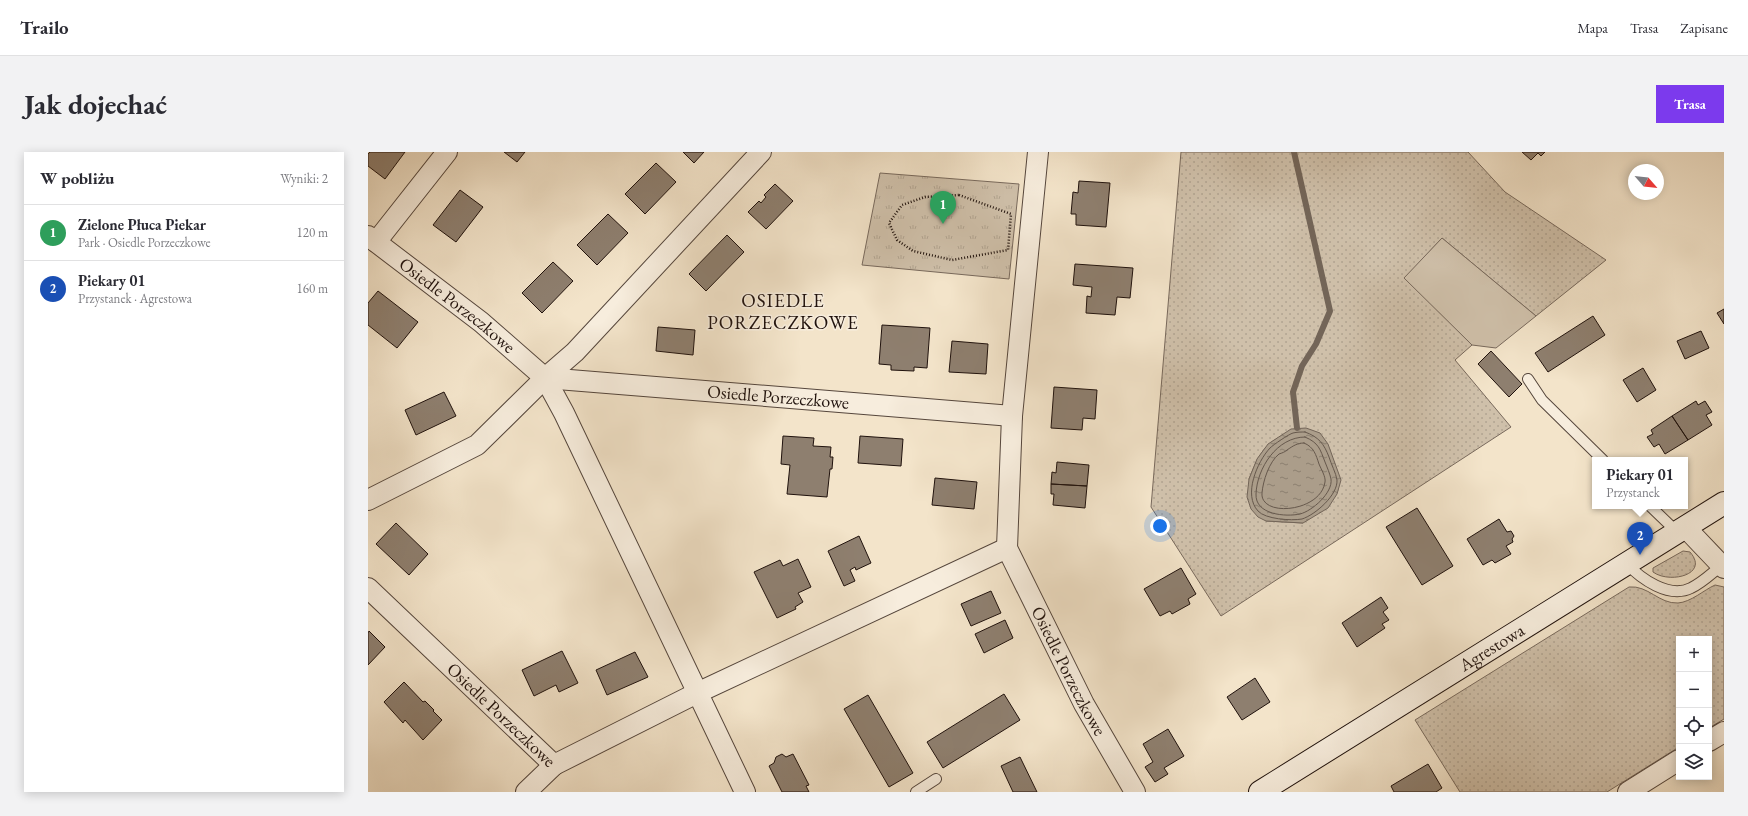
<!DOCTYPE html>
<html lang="pl">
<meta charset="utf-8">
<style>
:root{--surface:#fff;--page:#f2f2f3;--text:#2b2b33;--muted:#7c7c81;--line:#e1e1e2;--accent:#7c3aed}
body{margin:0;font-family:"EB Garamond",serif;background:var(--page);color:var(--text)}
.controls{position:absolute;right:12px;bottom:12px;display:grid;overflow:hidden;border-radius:0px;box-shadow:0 2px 10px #0003}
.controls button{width:36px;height:36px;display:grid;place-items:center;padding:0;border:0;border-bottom:1px solid var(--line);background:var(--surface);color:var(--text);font:20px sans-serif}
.compass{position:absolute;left:1260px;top:12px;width:36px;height:36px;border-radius:50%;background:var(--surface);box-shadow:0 2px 10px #0003;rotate:118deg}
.you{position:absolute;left:792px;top:374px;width:14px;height:14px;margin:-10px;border:3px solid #fff;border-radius:50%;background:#1a73e8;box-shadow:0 0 0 6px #1a73e833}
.badge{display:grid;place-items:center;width:26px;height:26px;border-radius:50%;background:var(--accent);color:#fff;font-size:13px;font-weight:700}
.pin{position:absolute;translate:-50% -33px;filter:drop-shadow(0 1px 2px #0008)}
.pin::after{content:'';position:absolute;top:21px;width:14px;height:12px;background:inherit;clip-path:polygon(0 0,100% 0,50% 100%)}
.popup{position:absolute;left:1224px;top:305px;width:96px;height:52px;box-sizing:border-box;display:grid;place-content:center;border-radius:0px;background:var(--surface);filter:drop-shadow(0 1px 3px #0005);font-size:13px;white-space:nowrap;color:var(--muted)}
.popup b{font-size:15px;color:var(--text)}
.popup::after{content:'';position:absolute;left:50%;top:100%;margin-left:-8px;border:8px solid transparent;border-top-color:var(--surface)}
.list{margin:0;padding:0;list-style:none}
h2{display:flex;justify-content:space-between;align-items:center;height:52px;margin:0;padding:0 16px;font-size:17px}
h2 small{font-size:13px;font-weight:400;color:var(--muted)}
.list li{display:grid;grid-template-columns:26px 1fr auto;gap:12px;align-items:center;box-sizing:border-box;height:56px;padding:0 16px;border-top:1px solid var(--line)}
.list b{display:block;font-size:15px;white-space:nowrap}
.list p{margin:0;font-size:13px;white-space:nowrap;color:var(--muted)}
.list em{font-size:13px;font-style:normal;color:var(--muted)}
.icon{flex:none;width:22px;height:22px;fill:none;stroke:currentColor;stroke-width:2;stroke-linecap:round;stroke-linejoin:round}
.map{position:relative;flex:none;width:1356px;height:640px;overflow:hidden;border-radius:0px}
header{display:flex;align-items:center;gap:24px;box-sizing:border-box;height:56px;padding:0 20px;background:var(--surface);border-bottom:1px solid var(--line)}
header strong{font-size:19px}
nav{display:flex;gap:22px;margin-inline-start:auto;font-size:14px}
.intro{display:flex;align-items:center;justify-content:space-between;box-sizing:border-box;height:96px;padding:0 24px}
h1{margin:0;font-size:28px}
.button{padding:10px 18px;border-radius:0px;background:var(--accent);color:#fff;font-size:14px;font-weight:700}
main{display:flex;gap:24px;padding:0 24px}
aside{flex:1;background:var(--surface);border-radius:0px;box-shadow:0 2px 10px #0003}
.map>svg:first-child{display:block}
.grass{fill:url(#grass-dots);stroke:#78695c;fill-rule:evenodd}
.park{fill:url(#park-tufts);stroke:#78695c}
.pitch{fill:#cfc0aa;stroke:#78695c}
.water{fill:url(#water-ripples);stroke:#736558}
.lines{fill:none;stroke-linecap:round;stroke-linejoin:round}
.shore{stroke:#66584c;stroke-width:1}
.stream{stroke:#736558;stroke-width:6}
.building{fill:#8e7f6f;stroke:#20120d}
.service-casing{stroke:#55463c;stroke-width:12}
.minor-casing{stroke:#55463c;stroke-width:22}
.secondary-casing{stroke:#20120d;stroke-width:24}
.path{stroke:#20120d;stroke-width:2.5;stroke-dasharray:1 2;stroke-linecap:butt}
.service{stroke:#f7eddd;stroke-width:10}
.minor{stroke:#f7eddd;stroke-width:20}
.secondary{stroke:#f7eddd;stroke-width:22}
.labels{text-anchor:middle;stroke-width:3;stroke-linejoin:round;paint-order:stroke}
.street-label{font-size:18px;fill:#20120d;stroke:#f7eddd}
.neighbourhood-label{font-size:19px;letter-spacing:1px;fill:#20120d;stroke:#f7eddd}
</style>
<header>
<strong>Trailo</strong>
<nav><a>Mapa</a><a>Trasa</a><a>Zapisane</a></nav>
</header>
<div class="intro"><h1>Jak dojechać</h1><a class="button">Trasa</a></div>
<main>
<aside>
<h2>W pobliżu<small>Wyniki: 2</small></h2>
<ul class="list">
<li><span class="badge" style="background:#2e9e5b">1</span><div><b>Zielone Płuca Piekar</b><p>Park · Osiedle Porzeczkowe</p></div><em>120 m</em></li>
<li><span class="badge" style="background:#1a4fb4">2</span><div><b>Piekary 01</b><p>Przystanek · Agrestowa</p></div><em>160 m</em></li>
</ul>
</aside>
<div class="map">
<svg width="1356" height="640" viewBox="0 0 1356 640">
<defs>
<pattern id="grass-dots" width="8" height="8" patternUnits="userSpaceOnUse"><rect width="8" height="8" fill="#cfc0aa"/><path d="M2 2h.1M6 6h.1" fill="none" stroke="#b1a491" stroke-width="1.8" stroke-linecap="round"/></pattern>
<pattern id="park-tufts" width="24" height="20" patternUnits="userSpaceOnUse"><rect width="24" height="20" fill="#cfc0aa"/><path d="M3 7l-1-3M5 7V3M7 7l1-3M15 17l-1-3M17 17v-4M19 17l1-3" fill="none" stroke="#b1a491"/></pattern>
<pattern id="water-ripples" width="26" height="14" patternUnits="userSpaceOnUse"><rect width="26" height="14" fill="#ab9d8a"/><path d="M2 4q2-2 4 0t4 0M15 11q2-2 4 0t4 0" fill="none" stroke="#8b7f6f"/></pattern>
</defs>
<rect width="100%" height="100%" fill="#f3e4ca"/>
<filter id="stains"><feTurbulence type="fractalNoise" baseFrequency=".005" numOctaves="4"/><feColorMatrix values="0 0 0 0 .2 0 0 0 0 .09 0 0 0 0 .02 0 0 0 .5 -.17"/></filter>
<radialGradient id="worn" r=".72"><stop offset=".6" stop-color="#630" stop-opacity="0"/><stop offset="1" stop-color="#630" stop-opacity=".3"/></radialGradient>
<path class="grass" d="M813,0h287l37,40 101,68 -70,56 -94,-78 -37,40 67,67 -17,15 56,67 -290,189 -70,-109zM910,286l25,85 -37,-2 -17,-42c7,-17 12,-32 29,-41z
M1315,399l7,1c20,23 -21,32 -37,20v-4z
M1347,433l9,2v132l-15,9v-89h-30v108l-72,45h-147l-45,-72 214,-133c19,-2 30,17 49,16 13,-1 26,-13 37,-18z"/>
<path class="park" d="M512,21l139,11 -10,95 -147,-14z"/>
<path class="pitch" d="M1074,86l94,78 -40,32 -24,-3 -68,-67z"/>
<path class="water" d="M938,276l14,5 8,11 13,36 -4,14 -9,14 -25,15 -37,-2 -8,-4 -7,-8 -4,-12 2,-18 8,-20 11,-15 23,-15z"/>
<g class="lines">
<path class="shore" d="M937,280c14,5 19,12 24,25 2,7 7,16 8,23 1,15 -22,35 -35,39 -11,2 -37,0 -44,-8 -15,-16 -1,-49 12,-63 3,-3 19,-14 23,-15 4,-1 8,-1 12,-1z
M937,285c14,6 15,12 20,25 2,5 5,12 6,17 2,14 -19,32 -31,35 -14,3 -45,1 -44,-20 1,-26 21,-57 49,-57z
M936,291c10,4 12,12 15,21 2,5 7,13 6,18 -4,30 -65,36 -63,11 1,-12 7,-31 17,-39 3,-1 6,-2 8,-4 6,-4 10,-7 17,-7z"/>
<path class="stream" d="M926,0l36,159 -14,33 -14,22 -9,26 4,36"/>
</g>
<path class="building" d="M2,0h35l-20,27 -17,-13v-12z
M136,0h21l-8,10z
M315,0h21l-10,11z
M1154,0h23l-4,4 -3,-3 -7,7z
M288,11l20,19 -31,32 -20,-20z
M711,29l31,2 -4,44 -30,-2v-11h-5l2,-22 5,1z
M407,32l18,17 -27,28 -18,-17 11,-11 2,2 5,-6 -2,-2z
M92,38l23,17 -27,35 -23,-17z
M240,62l20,19 -31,32 -20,-20z
M359,83l17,17 -38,39 -17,-17z
M185,110l20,19 -31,32 -20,-20z
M707,112l58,4 -3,30 -13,-1 -2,18 -29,-2 1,-17 4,1 1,-10 -19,-2z
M10,139l40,31 -21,26 -29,-23v-22z
M1356,157v15l-7,-11z
M1225,164l12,19 -57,37 -13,-19z
M514,173l48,3 -3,40 -13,-1v4l-23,-1v-5l-12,-1z
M290,175l37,3 -2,25 -37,-4z
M1333,179l8,17 -24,11 -8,-18z
M584,189l36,3 -2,30 -37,-2z
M1123,199l31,33 -13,13 -31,-33z
M1275,216l13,22 -19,12 -14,-22z
M686,235l43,3 -2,29 -12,-1 -1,12 -31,-2z
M76,240l12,24 -40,19 -11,-25z
M1328,249l2,4 7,-4 7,11 -6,3 6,10 -24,15 -16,-24z
M1304,264l16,24 -23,14 -6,-10 -5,3 -7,-10 6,-3 -2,-4z
M415,284l31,2 -1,8 18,1 -1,10h3l-1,12h-2l-3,28 -40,-3 3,-29 -9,-1z
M492,284l43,3 -2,27 -43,-3z
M689,310l32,3 -2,21 -36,-2 1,-12 4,1z
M567,326l42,4 -3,27 -42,-4z
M683,332l36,2 -2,22 -32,-3 1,-11h-3z
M1049,356l36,58 -31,19 -36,-58z
M1131,367l8,13 4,-1 3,5 -2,3 1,3 -7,4 5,8 -16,9 -3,-3 -9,5 -16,-26z
M28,371l32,31 -19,21 -33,-31z
M491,384l12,27 -15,7 -1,-3 -5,3 5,11 -11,5 -16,-35z
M430,407l13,28 -13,6 5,9 -8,5 1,2 -19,9 -23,-46 26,-12 3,6z
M813,416l15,26 -8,5 2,5 -18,10 -2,-3 -10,5 -16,-27z
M623,439l10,22 -30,13 -10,-22z
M1013,445l7,11 -5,4 6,8 -7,4 3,4 -28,19 -15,-24z
M637,468l8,18 -29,15 -9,-19z
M1,479l16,16 -17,18v-32z
M194,499l16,32 -19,9 -3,-7 -22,11 -12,-26z
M267,500l13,25 -41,18 -11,-25z
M887,526l15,24 -28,18 -15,-23z
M36,530l19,20 2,-1 9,9 -1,1 9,9 -19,20 -18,-20 -2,3 -19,-21z
M636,542l16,26 -77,48 -16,-26z
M500,543l45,78 -24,14 -45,-78z
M800,577l16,27 -20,12 4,6 -13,8 -10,-15 8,-5 -10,-18z
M414,602l4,3 7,-3 16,31 -3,1 3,6h-27l-13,-26 5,-3 2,-6z
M652,605l17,35h-24l-12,-26z
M1060,612l14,24 -6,4h-42l-3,-6z"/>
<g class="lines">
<defs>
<path id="service" d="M1160,227l14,21 61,60
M1282,354l27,26
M1258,411c15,16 43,36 65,25 11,-5 21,-15 30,-22
M548,640l20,-13"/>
<g id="minor">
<path id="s1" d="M670,0l-26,264 -5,132 77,156 51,88"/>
<path id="s2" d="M0,84l113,86 64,56 467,38"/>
<path d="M8,90l71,-90"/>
<path d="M0,348l109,-55 68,-67"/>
<path d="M1317,375l39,41"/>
<path id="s3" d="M0,436l186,177 143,-72 310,-145"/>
<path d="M1341,589l15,-9"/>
<path d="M158,640l28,-27"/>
<path d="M377,640l-181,-379 -19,-35 30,-26 186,-200"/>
<path d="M1260,640l51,-32"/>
</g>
<g id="secondary">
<path id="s4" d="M892,640l464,-289"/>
</g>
</defs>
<use href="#service" class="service-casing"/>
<use href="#minor" class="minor-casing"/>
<use href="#secondary" class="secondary-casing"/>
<path class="path" d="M591,43l52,19 -3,36 -56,10 -39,-9 -16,-11 -8,-17 13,-18 23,-8z"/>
<use href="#service" class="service"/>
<use href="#minor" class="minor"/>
<use href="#secondary" class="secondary"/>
</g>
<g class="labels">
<g class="street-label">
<text dy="6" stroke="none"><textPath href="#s2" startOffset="113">Osiedle Porzeczkowe</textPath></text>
<text dy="6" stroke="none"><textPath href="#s2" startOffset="461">Osiedle Porzeczkowe</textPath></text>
<text dy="6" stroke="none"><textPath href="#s4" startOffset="273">Agrestowa</textPath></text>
<text dy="6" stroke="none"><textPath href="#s1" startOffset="535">Osiedle Porzeczkowe</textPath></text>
<text dy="6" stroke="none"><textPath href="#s3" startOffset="184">Osiedle Porzeczkowe</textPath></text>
</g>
<g class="neighbourhood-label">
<text x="415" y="155">OSIEDLE<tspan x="415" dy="22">PORZECZKOWE</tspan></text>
</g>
</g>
<rect width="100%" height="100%" filter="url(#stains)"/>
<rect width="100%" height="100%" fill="url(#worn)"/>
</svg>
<div class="controls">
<button>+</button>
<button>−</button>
<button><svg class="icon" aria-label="locate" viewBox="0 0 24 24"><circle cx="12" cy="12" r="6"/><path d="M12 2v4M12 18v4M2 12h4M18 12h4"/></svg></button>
<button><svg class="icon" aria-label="layers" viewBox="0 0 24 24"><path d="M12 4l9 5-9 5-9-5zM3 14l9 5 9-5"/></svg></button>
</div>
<svg class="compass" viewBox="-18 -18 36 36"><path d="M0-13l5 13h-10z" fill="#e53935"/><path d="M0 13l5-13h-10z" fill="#7c7c81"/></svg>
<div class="you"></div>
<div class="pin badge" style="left:575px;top:72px;background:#2e9e5b">1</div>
<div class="pin badge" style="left:1272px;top:403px;background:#1a4fb4">2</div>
<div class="popup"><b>Piekary 01</b>Przystanek</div>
</div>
</main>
